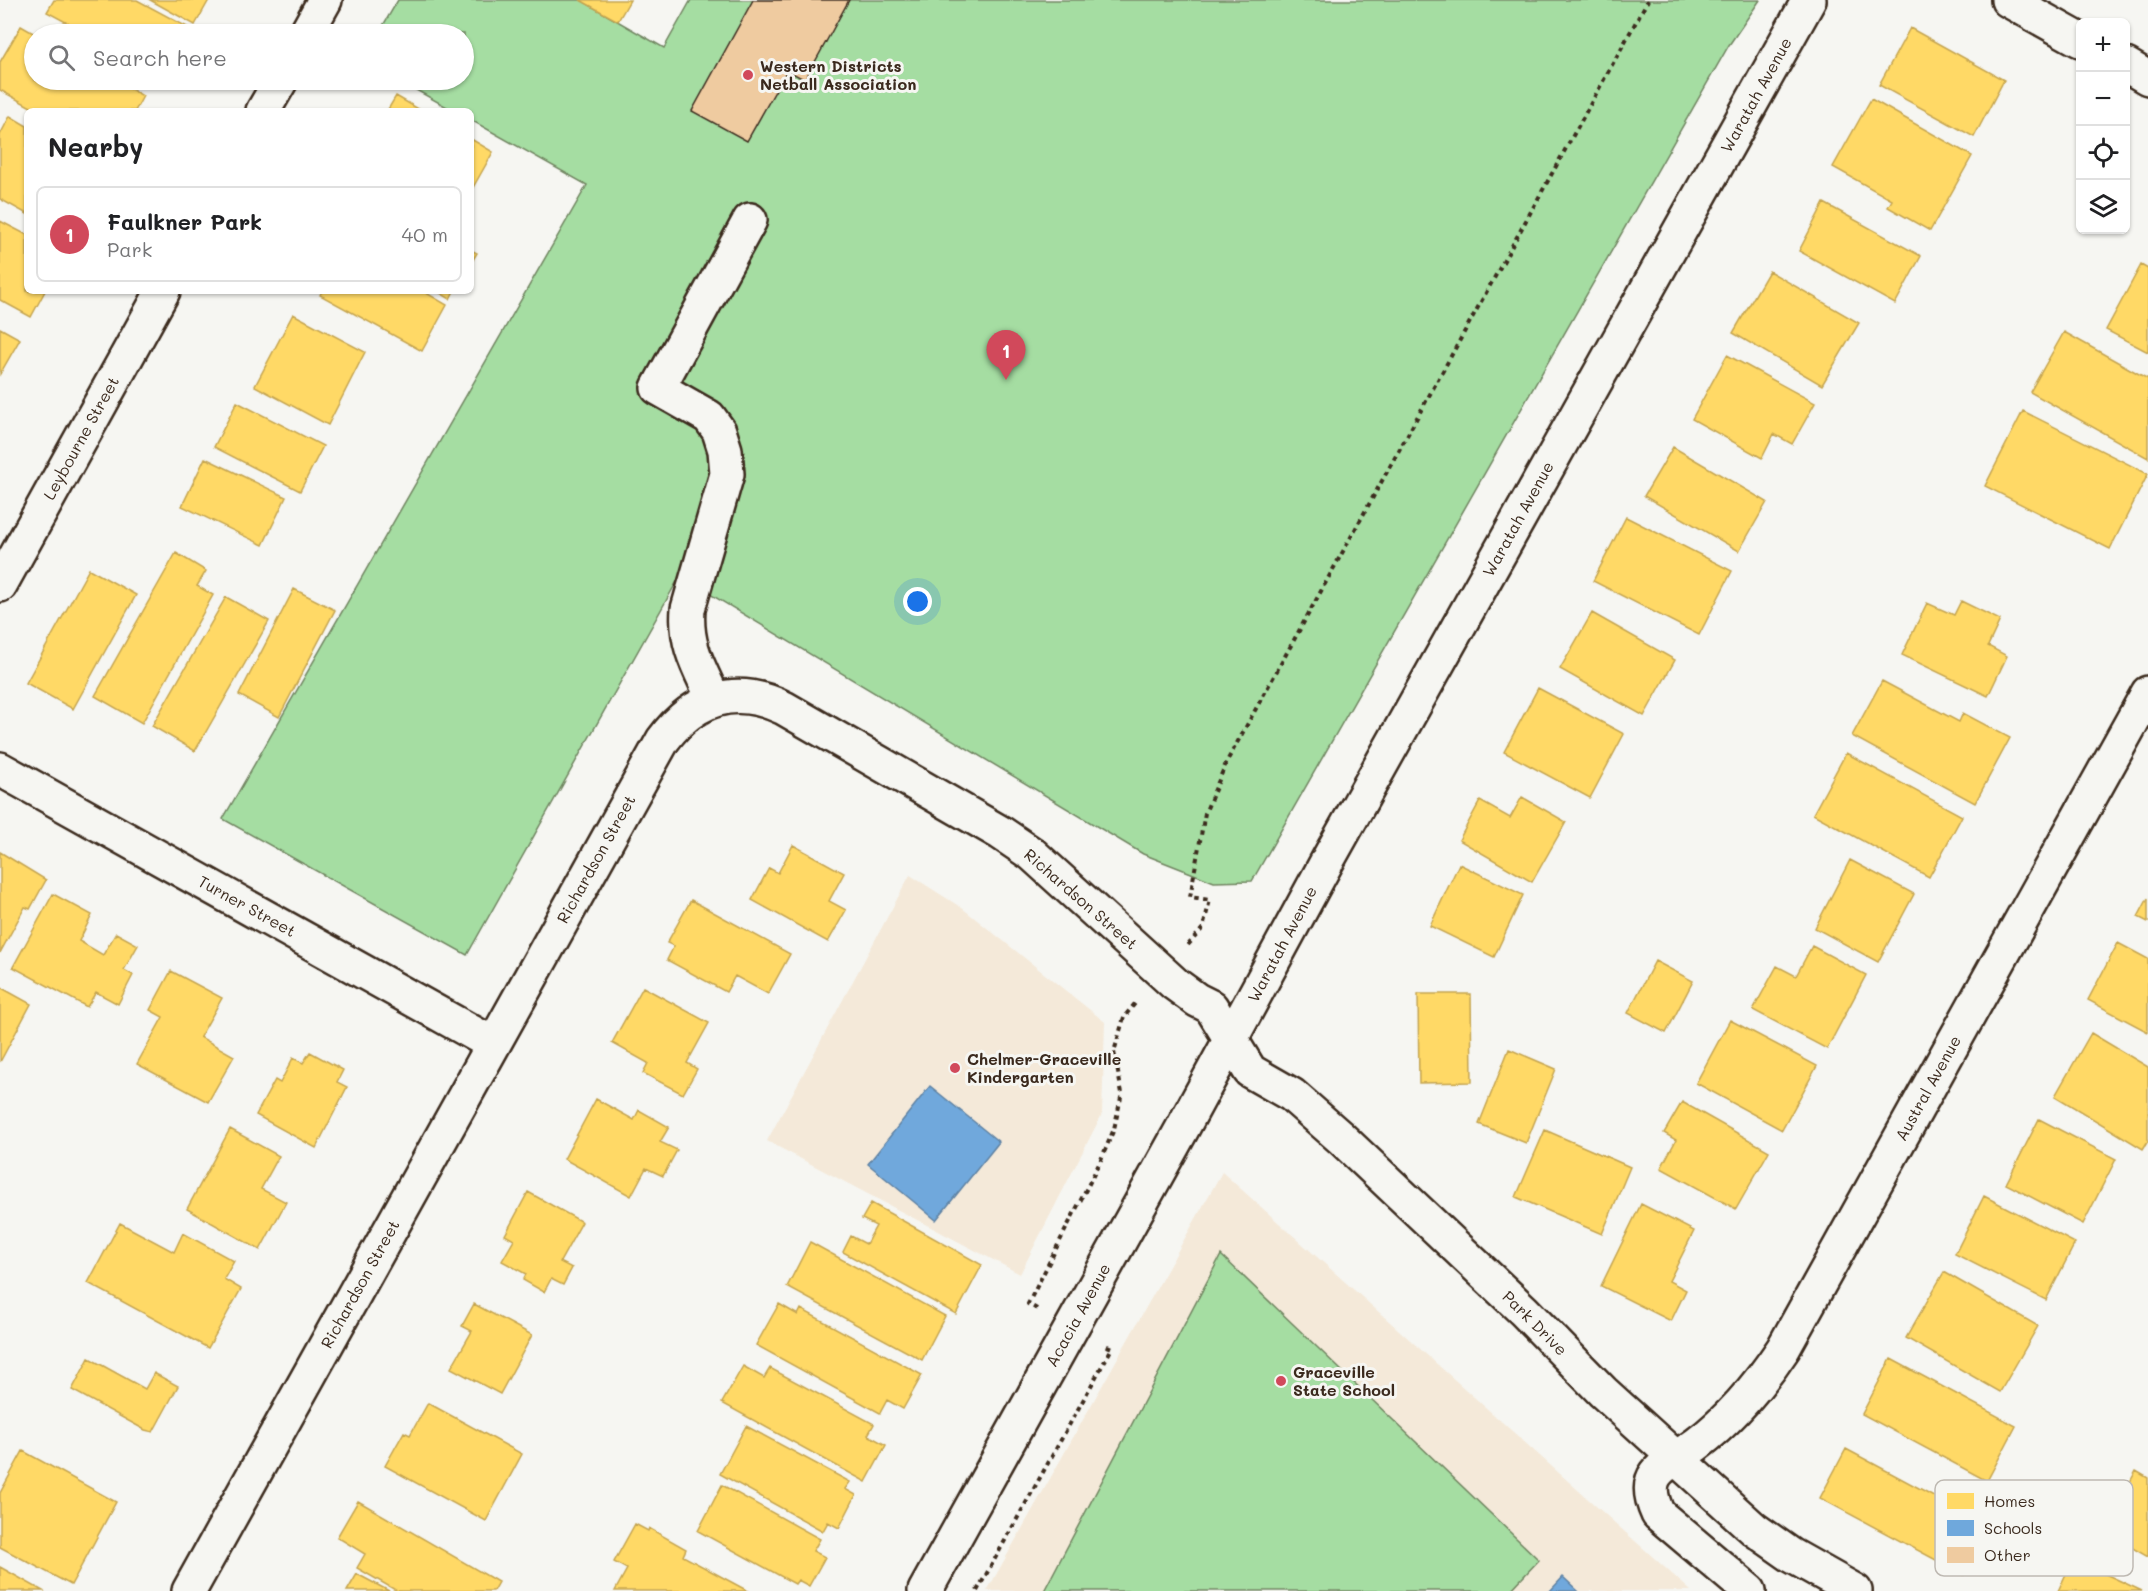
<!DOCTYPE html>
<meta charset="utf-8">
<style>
:root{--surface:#fff;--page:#f6f6f6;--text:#202124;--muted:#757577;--line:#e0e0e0;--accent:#d1495b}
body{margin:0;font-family:Mali,sans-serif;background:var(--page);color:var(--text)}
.controls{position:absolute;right:18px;top:18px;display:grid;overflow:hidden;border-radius:9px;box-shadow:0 2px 4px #0004}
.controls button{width:54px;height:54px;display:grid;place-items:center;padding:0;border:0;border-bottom:2px solid var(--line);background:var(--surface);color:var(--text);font:30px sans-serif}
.you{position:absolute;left:918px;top:602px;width:21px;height:21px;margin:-15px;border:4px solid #fff;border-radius:50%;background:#1a73e8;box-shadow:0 0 0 9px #1a73e833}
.badge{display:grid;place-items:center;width:39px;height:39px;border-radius:50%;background:var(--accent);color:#fff;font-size:20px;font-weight:700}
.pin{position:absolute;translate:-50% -50px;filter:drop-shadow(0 2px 3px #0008)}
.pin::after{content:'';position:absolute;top:32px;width:21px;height:18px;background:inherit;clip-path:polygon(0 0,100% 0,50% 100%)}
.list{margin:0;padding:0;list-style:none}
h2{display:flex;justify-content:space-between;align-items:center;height:78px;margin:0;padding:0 24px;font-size:26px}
h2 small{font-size:20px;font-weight:400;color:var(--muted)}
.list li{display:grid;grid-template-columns:39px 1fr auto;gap:18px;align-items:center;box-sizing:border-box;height:96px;margin:0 12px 12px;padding:0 12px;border:2px solid var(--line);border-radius:9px}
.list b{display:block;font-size:22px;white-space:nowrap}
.list p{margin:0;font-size:20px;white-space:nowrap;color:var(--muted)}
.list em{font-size:20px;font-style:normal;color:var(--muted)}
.icon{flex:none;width:33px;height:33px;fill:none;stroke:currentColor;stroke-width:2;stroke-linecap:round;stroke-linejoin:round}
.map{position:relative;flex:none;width:2148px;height:1591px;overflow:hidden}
.search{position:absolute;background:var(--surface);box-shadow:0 2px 4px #0004;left:24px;top:24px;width:450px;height:66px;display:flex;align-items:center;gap:15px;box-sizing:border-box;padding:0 21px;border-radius:33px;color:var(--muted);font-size:22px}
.panel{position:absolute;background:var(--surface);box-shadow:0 2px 4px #0004;left:24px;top:108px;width:450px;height:186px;border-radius:9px}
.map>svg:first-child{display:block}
.built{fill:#f4e9d9}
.green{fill:#a5dda2;stroke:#708460;stroke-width:1.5}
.homes{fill:#ffd966;stroke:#c4a450;stroke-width:1.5}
.schools{fill:#6fa8dc;stroke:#5f82a3;stroke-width:1.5}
.building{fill:#efcba0;stroke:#3b2a1e;stroke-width:1.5}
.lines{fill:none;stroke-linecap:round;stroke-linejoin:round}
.minor-casing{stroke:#3b2a1e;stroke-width:38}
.path{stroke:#3b2a1e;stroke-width:4;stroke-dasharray:4.5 4.5;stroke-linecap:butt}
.minor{stroke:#f6f6f2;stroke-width:33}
.poi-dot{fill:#d1495b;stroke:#f6f6f2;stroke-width:2}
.labels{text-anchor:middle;stroke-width:6;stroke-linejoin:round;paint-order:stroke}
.poi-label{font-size:16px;font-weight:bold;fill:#3b2a1e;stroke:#f6f6f2;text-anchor:start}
.street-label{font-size:16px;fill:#3b2a1e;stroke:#f6f6f2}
.key{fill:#f6f6f2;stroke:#beb9b2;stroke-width:1.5}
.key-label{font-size:16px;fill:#3b2a1e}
</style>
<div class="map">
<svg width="2148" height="1591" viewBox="0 0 2148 1591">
<rect width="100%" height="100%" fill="#f6f6f2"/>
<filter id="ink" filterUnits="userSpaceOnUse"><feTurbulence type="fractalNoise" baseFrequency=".0167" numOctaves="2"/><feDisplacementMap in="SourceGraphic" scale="12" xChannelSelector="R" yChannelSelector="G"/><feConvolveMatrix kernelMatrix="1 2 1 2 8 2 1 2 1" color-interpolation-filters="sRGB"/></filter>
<g filter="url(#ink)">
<path class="built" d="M910,875l52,33 143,114 -3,92 -82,160 -253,-133z
M1222,1172l469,419h-704z"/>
<path class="green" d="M398,0h183l83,48 27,-48h1069l-31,45 -477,836 -38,1 -71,-28 -463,-278 -213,379 -244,-136 364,-634 -116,-65v-9h-17l-56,-31h66v-46h-86z
M1221,1255l318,305 -29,31h-466z"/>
<path class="homes" d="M54,0h83l52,28 -4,6h-97l-41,-22z
M150,0h59l-14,25z
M580,0h50l-12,21z
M21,26l14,8 -1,46h81l28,16 -8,15h-97l-38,-21v-28z
M1910,28l94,52 -30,57 -95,-52z
M396,96l26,15h-35z
M1871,99l101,57 -42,75 -42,-24 4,-7 -59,-33z
M10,116l17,10v88l-27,-15v-64z
M471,139l22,13 -22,39z
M1824,203l97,53 -26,48 -96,-53z
M0,221l27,14v56h18l-14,26 -31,-17z
M471,250l6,3 -6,10z
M2141,265l7,4v83l-42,-22z
M1769,271l90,52 -37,62 -89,-52z
M322,291h101l24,14 -25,46 -102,-56z
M437,291h17l-4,8z
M293,314l72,38 -37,73 -73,-39z
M0,328l20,11 -20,35z
M2064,332l84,47v79l-118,-66z
M1727,355l88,48 -23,41 -18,-10 -12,24 -70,-39z
M237,402l86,44 -23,45 -86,-44z
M2023,411l125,63 -38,75 -125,-63z
M1673,447l94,55 -28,49 -95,-55z
M205,458l81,39 -23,48 -81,-39z
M1626,517l106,54 -33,64 -106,-54z
M176,553l30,18 -9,15 16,9 -71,128 -47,-27z
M89,569l47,26 -63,114 -47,-26z
M294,589l41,21 -56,107 -40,-22z
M226,597l43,24 -74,130 -43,-25z
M1961,601l39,19 -12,26 19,10 -19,40 -86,-41 25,-52 27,12z
M1592,613l83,47 -31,56 -84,-47z
M1882,681l77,41 4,-9 47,25 -35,65 -123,-67z
M1538,688l86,46 -34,64 -86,-46z
M1846,753l116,63 -33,61 -116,-63z
M1522,797l44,25 -34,60 -73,-42 21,-39 30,17z
M793,845l51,28 -15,28 17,9 -18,32 -76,-42 17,-32 9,5z
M0,852l46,28 -16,29 -5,-2 -25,46z
M1850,860l64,34 -36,68 -63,-34z
M1459,864l64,31 -29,62 -64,-31z
M53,894l39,21 -13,26 24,14 13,-22 22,12 -14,25 9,5 -15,29 -22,-12 -9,15 -74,-40z
M2148,898v24l-10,-5z
M691,900l99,54 -22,40 -33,-18 -9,16 -59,-32 7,-14 -7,-3z
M2118,943l30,16v73l-60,-32z
M1812,946l54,29 -39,74 -74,-39 24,-44 19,10z
M1655,961l38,20 -27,52 -38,-20z
M171,971l51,27 -22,39 34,19 -26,46 -71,-38 26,-47 -13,-7z
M0,987l31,17 -31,58z
M643,987l66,36 -22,40 10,6 -14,25 -40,-21 5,-10 -36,-20z
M1418,994h53l1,88 -53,1z
M1730,1020l87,46 -35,64 -86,-47z
M2091,1033l57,34v74l-5,8 -88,-53z
M1509,1049l47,20 -30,74 -47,-19z
M310,1052l33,18 -6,12 10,5 -31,61 -60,-33 19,-35 5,3 13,-25 10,5z
M596,1099l38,21 5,-10 30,17 -9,15 17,8 -14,26 -17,-8 -15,28 -67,-37z
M1682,1102l87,49 -33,58 -75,-41 15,-28 -12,-7z
M2039,1119l77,40 -33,65 -77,-40z
M230,1129l49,27 -18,33 25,13 -26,48 -73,-41z
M1545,1130l85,37 -28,67 -86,-37z
M528,1192l54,30 -22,40 12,6 -9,17 -12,-6 -7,13 -21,-12 3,-6 -24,-13 12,-21 -9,-5z
M1984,1196l91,47 -29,57 -91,-46z
M871,1203l111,62 -26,49 -113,-62 8,-16 15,8 10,-18 -14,-7z
M1641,1204l53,27 -25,50 17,9 -15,31 -70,-35z
M120,1223l54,29 9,-19 51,28 -10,18 17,10 -33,59 -120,-65z
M810,1242l135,74 -23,44 -135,-73z
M1944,1272l94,54 -38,66 -94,-54z
M474,1304l58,31 -32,59 -49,-26 21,-37 -10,-5z
M779,1304l19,11 3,-6 121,66 -19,34 -16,-9 -7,13 -124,-68z
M89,1358l56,31 9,-16 24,13 -25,46 -8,-2 -73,-40z
M1891,1359l125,67 -29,55 -125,-67z
M743,1366l21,12 6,-10 104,56 -6,11 18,10 -20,37 -144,-79z
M428,1403l94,51 -36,67 -101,-55 19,-34 6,3z
M746,1426l104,56 -5,7 11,6 -17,33 -11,-6 -5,9 -103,-57z
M1846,1449l144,77 -26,49 -144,-77z
M23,1451l93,51 -45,83 -71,-38v-54z
M2136,1471l12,7v79l-45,-26z
M722,1485l98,54 -7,12 12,6 -16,29 -11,-6 -3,4 -97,-53z
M358,1501l140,81 -5,9h-96l-40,-23 8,-14 -28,-17z
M635,1524l13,7 1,-3 37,21 -3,7 65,35h-133l12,-22 -13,-7z
M2073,1559l69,32h-84z
M0,1567l43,24h-43z
M357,1574l32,17h-42z"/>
<path class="schools" d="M930,1086l69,56 -63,78 -68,-56z
M1563,1577l15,14h-28z"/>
<path class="building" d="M753,0h96l-44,80 -18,-10 -40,71 -55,-30z"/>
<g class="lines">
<defs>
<path id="minor" d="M2008,0l72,40
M306,34l19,-34
M2126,65l22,13
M263,111l18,-31
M0,585l163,-294
M714,700c-15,-33 -29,-54 -26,-91l39,-135 -2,-24 -6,-19 -10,-14 -51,-29 92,-168
M0,769l493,275
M189,1591l474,-851c31,-42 72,-56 121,-32l217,125 31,21 143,130 22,16 14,7 39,64 42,24 49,43 183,173 79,81 151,137 37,26 64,36
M925,1591l256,-460 149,-275 479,-856
M1749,1591l-91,-77c-5,-11 -11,-28 -2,-40 8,-11 29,-21 41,-30 35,-26 62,-59 86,-95l365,-656"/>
</defs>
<use href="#minor" class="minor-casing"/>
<path class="path" d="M1188,945l15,-17 7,-28 -20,-3 15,-84 22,-52 421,-761
M1037,1309l-9,-5 72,-142 14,-33 8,-36 -8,-41 10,-35 13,-16
M977,1591l135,-243 -7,-3"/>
<use href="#minor" class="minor"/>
</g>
</g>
<g class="poi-dot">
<circle cx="748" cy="75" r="6"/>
<circle cx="955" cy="1068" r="6"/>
<circle cx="1281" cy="1381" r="6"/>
</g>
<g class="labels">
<g class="poi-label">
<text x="760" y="72">Western Districts<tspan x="760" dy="18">Netball Association</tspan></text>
<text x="967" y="1065">Chelmer-Graceville<tspan x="967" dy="18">Kindergarten</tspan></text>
<text x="1293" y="1378">Graceville<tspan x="1293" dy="18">State School</tspan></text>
</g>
<g class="street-label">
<text transform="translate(1756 95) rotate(-61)" y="6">Waratah Avenue</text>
<text transform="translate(81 438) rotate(-61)" y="6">Leybourne Street</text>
<text transform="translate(1518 519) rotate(-61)" y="6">Waratah Avenue</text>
<text transform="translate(596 859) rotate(-61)" y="6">Richardson Street</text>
<text transform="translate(1081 899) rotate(41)" y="6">Richardson Street</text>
<text transform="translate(247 906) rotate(29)" y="6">Turner Street</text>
<text transform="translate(1282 944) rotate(-62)" y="6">Waratah Avenue</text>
<text transform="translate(1928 1088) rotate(-61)" y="6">Austral Avenue</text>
<text transform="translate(360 1284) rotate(-61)" y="6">Richardson Street</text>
<text transform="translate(1078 1315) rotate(-61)" y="6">Acacia Avenue</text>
<text transform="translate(1535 1323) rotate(45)" y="6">Park Drive</text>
</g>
</g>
<rect x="1935" y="1480" width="198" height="96" rx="9" class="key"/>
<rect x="1947" y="1493" width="27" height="16" fill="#ffd966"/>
<rect x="1947" y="1520" width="27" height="16" fill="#6fa8dc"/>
<rect x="1947" y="1547" width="27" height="16" fill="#efcba0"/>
<g class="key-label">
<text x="1984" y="1507">Homes</text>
<text x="1984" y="1534">Schools</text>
<text x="1984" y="1561">Other</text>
</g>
</svg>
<div class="controls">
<button>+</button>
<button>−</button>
<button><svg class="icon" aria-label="locate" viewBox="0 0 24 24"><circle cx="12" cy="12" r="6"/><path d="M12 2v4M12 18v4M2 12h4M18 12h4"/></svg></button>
<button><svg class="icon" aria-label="layers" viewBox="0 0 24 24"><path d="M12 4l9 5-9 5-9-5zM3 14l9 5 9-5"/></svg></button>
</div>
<div class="you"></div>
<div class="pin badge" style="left:1006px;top:380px">1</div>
<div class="search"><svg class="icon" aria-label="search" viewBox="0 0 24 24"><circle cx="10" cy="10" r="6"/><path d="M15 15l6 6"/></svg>Search here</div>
<section class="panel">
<h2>Nearby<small></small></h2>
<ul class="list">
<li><span class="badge">1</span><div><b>Faulkner Park</b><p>Park</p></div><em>40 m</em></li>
</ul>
</section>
</div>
